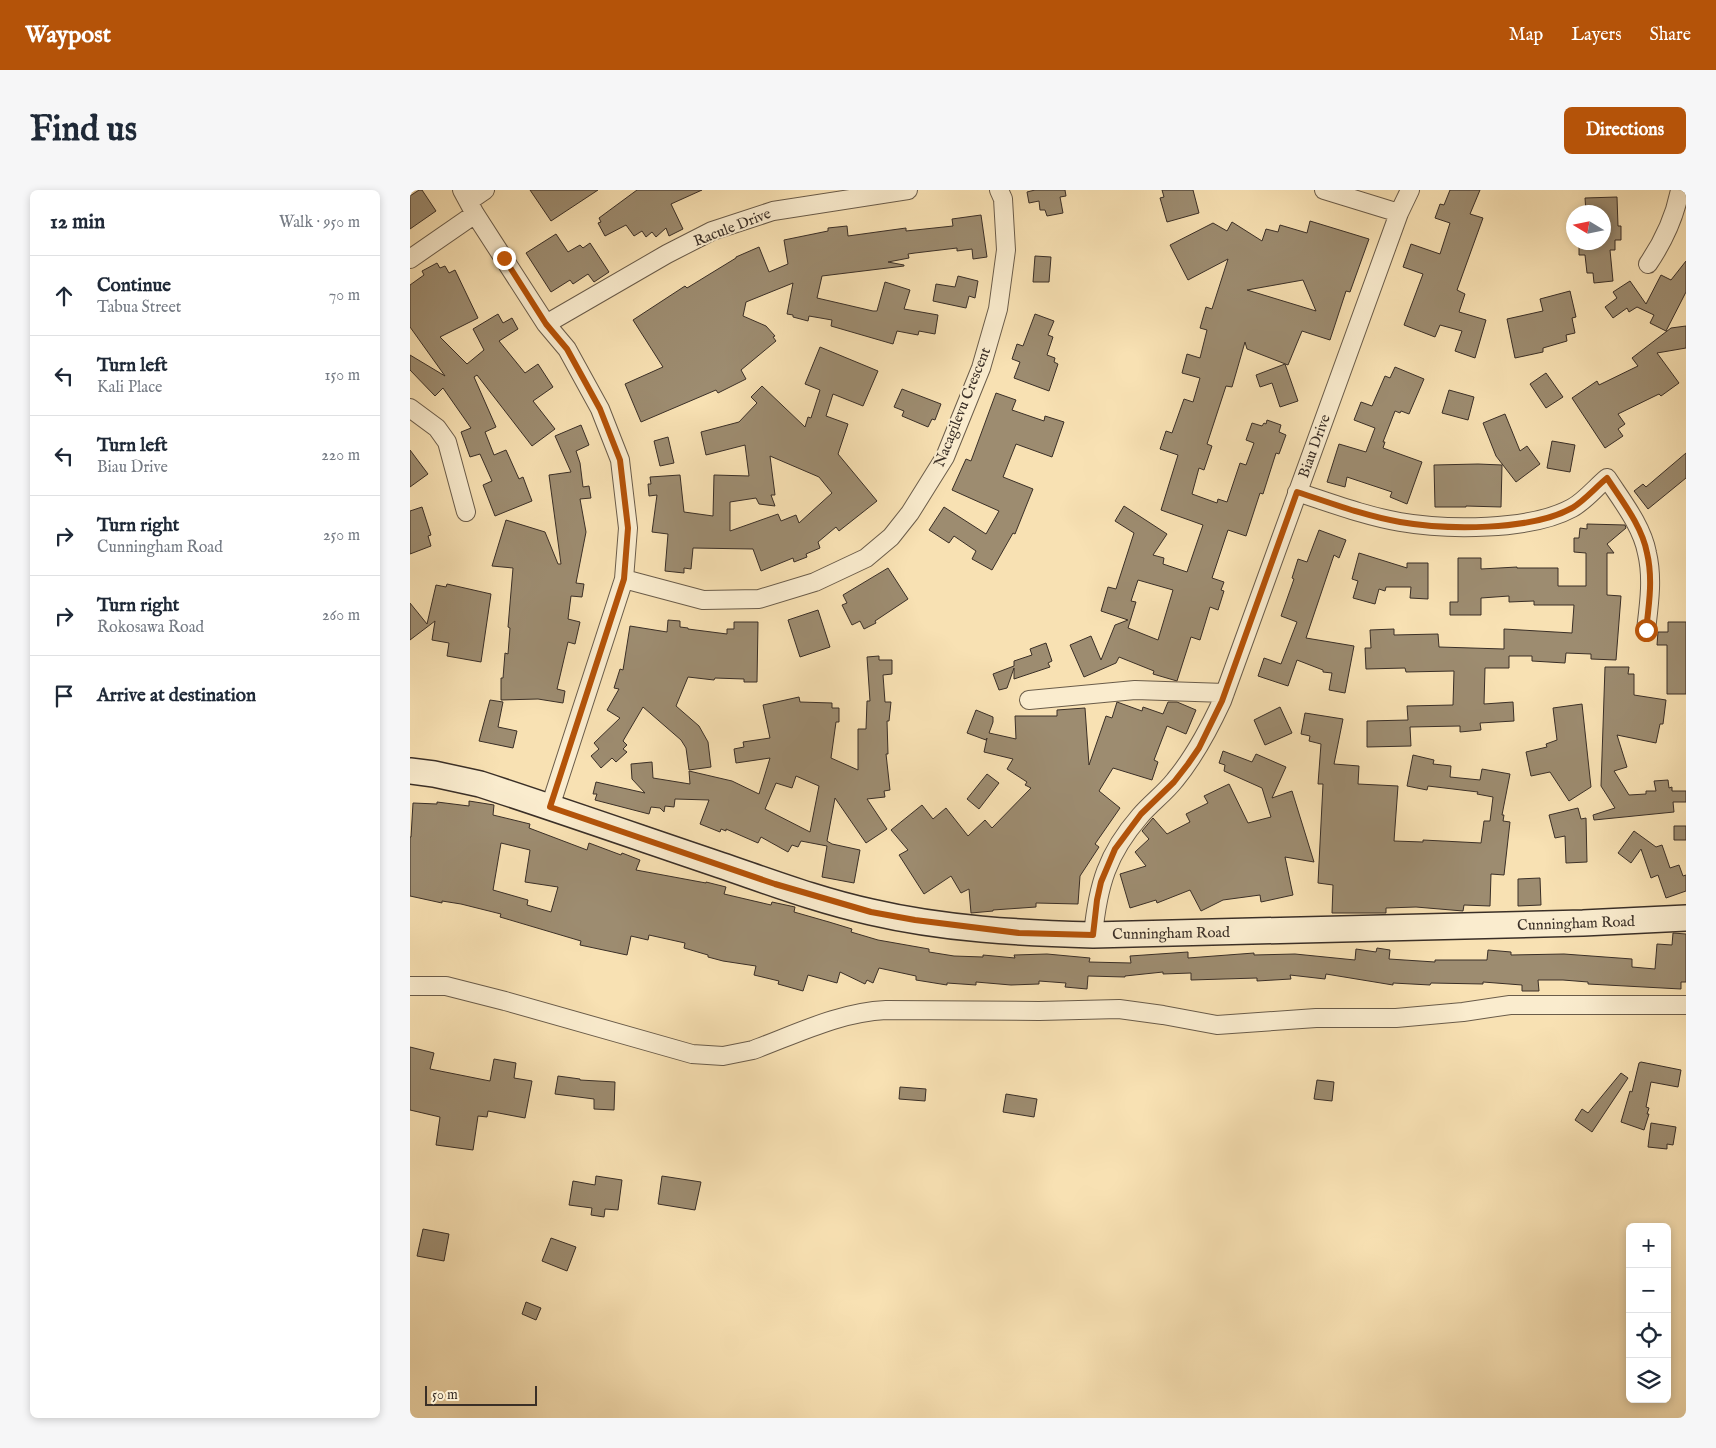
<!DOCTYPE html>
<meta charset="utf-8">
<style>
:root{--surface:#fff;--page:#f6f6f7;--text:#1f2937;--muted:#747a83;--line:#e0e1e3;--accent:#b45309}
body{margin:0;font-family:"IM FELL English",serif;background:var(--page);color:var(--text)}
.controls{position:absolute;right:15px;bottom:15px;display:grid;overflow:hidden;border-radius:8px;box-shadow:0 2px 8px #0003}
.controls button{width:45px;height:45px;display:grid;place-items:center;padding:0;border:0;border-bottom:1px solid var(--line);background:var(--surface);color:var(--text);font:25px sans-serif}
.compass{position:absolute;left:1156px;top:15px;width:45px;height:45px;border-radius:50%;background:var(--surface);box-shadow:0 2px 8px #0003;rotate:280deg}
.scale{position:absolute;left:15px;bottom:12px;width:112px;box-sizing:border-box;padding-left:5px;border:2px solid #3a2f27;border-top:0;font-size:14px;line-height:18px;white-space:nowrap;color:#3a2f27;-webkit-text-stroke:4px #faecce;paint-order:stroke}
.stop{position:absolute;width:15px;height:15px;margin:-11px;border:4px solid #b45309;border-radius:50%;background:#fff}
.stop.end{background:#b45309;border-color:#fff;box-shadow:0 1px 5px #0008}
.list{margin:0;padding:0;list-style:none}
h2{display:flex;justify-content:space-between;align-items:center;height:65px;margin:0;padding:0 20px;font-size:21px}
h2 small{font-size:16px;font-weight:400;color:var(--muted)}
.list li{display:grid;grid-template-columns:32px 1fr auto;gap:15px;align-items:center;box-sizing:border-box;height:80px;padding:0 20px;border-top:1px solid var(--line)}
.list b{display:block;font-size:19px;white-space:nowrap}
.list p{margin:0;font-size:16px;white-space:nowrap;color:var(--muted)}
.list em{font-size:16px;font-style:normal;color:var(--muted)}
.icon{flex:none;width:28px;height:28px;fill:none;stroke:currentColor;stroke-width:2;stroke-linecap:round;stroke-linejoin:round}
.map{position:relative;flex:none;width:1276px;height:1228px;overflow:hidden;border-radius:8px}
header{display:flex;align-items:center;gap:30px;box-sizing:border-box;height:70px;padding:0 25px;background:var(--accent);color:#fff}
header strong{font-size:24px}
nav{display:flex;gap:28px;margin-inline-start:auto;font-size:18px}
.intro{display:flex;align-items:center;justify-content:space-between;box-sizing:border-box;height:120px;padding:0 30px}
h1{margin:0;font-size:35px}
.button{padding:12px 22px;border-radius:8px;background:var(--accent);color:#fff;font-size:18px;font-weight:700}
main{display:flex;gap:30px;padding:0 30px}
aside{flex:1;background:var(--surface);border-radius:8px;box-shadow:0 2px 8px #0003}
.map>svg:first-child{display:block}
.building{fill:#9d8c70;stroke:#3a2f27;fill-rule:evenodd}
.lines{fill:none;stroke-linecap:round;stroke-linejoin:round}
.street-casing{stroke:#6a5c4a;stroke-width:20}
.secondary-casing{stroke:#3a2f27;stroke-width:28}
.street{stroke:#faecce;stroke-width:18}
.secondary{stroke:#faecce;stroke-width:25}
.route{stroke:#b45309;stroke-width:6}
.labels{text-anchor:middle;stroke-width:4;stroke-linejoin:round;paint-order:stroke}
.street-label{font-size:15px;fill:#3a2f27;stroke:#faecce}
</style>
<header>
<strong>Waypost</strong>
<nav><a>Map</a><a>Layers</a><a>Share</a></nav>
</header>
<div class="intro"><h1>Find us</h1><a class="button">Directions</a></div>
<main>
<aside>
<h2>12 min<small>Walk · 950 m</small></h2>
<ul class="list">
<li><svg class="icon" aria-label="ahead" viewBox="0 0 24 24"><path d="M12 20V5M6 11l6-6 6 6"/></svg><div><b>Continue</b><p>Tabua Street</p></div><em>70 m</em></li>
<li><svg class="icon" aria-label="left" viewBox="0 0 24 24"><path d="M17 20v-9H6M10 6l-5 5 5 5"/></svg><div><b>Turn left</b><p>Kali Place</p></div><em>150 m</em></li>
<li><svg class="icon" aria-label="left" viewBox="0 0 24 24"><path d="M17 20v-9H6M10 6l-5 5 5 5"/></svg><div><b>Turn left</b><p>Biau Drive</p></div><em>220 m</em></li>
<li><svg class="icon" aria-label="right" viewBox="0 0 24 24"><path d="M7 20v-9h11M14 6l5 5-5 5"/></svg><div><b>Turn right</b><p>Cunningham Road</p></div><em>250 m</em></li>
<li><svg class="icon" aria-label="right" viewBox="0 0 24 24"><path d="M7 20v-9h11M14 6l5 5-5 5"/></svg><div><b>Turn right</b><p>Rokosawa Road</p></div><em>260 m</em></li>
<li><svg class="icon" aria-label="arrive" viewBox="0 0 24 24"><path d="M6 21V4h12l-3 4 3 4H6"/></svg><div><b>Arrive at destination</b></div></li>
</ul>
</aside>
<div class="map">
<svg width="1276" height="1228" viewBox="0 0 1276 1228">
<rect width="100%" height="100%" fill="#f8e1b3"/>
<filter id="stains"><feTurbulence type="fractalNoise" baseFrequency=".004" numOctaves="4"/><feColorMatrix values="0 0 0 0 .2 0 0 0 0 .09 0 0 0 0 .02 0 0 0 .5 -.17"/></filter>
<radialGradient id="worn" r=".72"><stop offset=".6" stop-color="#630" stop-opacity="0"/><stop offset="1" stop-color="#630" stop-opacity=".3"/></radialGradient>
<path class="building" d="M9,0h3l14,21 -26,18v-33z
M120,0h68l-47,31z
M227,0h65l-31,14 12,25 -14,7 -3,-8 -10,9 -4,-5 -6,5 -4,-6 -8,5 -8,-11 -21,11 -7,-13 3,-1 -2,-4z
M625,0h30l1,6 -6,1 3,16 -16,3 -2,-6h-5l-1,-9 -10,2 -2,-11z
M752,0h31l6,23 -32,9 -7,-24 4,-1z
M1040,0h30l-10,24 13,4 -26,72 8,4 -6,18 27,8 -11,38 -20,-7 7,-20 -22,-6 -5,12 -31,-12 19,-51 -20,-7 8,-23 29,10 10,-31 -15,-5 5,-14 4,1z
M1207,7l1,29h3v14h-6v10h-5l3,31 -19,2 -1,-10h-6l-2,-18h-6v-13h25v-30h-18l-1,-14z
M571,25l6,42 -14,2 -1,-10 -15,2v-3l-42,5 -7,1 1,4 -21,4 16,3v1l-82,10 -5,22 56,13h4l8,-29 25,8 -6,19 34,6 -3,19 -16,-3 -1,4 -21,-4 -4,13 -62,-18 1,-6 -23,-4 -1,5 -15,-4v-2l-6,-1 6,-31 -47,19 -3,14 23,10 9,10 -2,1 3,4 -35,29 5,9 -28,14 -2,-3 -75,32 -16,-38 38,-17 -30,-47 52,-34 2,2 49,-30v-1l23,-10 10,25 19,-8 -4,-24 44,-9v-3l19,-2 1,10 58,-8v3l47,-5 -1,-7z
M900,31l59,18 -19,53 -4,-1 -16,49 -28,-9 -14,34 -41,-16 -2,-7 -13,45 -6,-1 -19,58 5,2 -8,24 -5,-2 -7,26 25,9 1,-4 9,3 13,-39 6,2 8,-22 -8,-3 6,-17 10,3 2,-3 2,1 1,-4 14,5 -2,7 7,3 -7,19 -3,-1 -13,41 -3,-1 -14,43 -18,-6 -16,48 12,4 -3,8 3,1 -6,19 -8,-3 -10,33 -9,-3 -14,44 -24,-7 1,-3 -35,-14 -3,6 -32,14 -14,-32 21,-9 10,24 14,-35 13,-5 -27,-9 7,-24 8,2 18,-56 -19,-12 9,-15 43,28 -14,21 11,3 -1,6 24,8 16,-47 -42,-15 17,-55 -18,-6 6,-18 6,2 12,-34 9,3 7,-24 -18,-5 5,-19 13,4 7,-28 -7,-2 6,-21 6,2 16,-50 -40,21 -18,-35 43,-22 14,8 5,-9 30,19 4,-12 12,3 2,-7 27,8zM893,90l13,31 -69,-21zM728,390l35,10 -15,50 -30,-12 8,-26 -5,-1z
M146,44l12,18 12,-7 3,3 7,-5 19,29 -15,10 -6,-8 -15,10 -3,-4 -19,12 -25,-39z
M625,66l16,1 -2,25h-16z
M1276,71v31l-20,39 -16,-8 4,-8 -17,-8 -8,5 -2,-4 -14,10 -8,-11 12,-9 -4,-6 17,-11 16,23 15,-29 10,5z
M27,73l3,5 5,-2 4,7 6,-3 23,48 -38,19 27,27 17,-14 -11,-21 25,-15 5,9 9,-5 6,11 -19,12 26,32 13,-9 15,23 -20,14 22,28 -23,17 -55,-71 -3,2 22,50 -11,5 9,23 12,-5 13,29 4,-2 9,24 -37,15 -12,-31 9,-4 -12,-27 -10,3 -9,-25 10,-4 -28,-40 -8,8 -25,-26v-15l35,21 -35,-49v-42l14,-10 -2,-4z
M548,86l20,5 -3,17 -6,-2 -3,12 -33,-7 3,-17 19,3z
M1160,101l6,26 -4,1 3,15 -9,2 1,6 -24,7v4l-28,6 -8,-39 36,-8 -3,-12z
M625,124l19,7 -6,14 5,2 -6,18 8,3 -1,4 4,2 -9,27 -35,-13 6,-16 -8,-3 5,-15 6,2z
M1276,136v22l-29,5 22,30 -18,13 -2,-2 -41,20 7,10 -7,5 5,7 -18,12 -33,-50 25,-17 2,4 39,-19 -6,-8 39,-30z
M410,157l58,24 -15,35 -30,-12 -7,22 22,8 -10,30 39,47 -38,30 -3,-4 -18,15 2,6 -14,6 1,3 -13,5 -1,-4 -32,13 -8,-22 -60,-1 -2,21 -7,-1v5l-19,-2 3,-37 -16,-2 5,-37 -8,1 -1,-12h3l-1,-7 30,-2 4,37 29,4 1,-41 35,1 -4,-31 -39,10 -5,-23 38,-10 18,-19 -6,-6 11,-11 43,41 3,-10 3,1 9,-28 -15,-6zM360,266l49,21 13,16 -33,30 -3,-8 -15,6 -3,-7 -48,17v-29l26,-4 3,6 16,2 -4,-11h4z
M875,174l13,37 -18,6 -8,-24 -12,4 -4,-12z
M985,177l29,12 -15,35 -8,-3 -1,2 -5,-2 -12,31h2l-2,6 39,14 -15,42 -17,-7 2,-5 -45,-15 -2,10 -18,-5 12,-38 27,8 9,-24 -21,-8 7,-18 11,4 13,-30 5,2z
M1136,183l17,24 -17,11 -16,-24z
M492,199l39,15 -6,16 -3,-1 -4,8 -26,-11 2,-5 -10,-4z
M1039,200l25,7 -6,23 -26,-7z
M586,203l20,7 -4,10 32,11 1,-5 19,6 -12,35 -36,-13 -13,33 30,12 -18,45 -2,-1 -21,37 -20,-11 4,-8 -22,-15 -5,7 -20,-13 15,-23 42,27 13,-23 -47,-21 14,-31 5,2z
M1095,224l15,37 7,-5 13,18 -24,18 -20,-26 -13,-33z
M171,235l8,20 -13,6 4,12 3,24 6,-1 2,12 -11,1 6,33 -10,51 8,1 -2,13 -11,-1 -3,23 12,3 -5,22 -7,-2 -11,47 8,2 -2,12 -25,-4 -37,1v-22h2l2,-25 3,1 2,-26 -2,-1 5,-59 -21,-2 14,-46 39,12 13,32h3l-12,-89 22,-3 -16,-36z
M258,247l6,26 -14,3 -6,-25z
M1142,251l23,4 -5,27 -23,-4z
M0,260l18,24 -18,13z
M1276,263v25l-38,31 -14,-18 9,-7 3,3z
M1068,274l24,1 -1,42 -35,-1v1h-31l-1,-42z
M12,317l9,28 -3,1 3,10 -21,8v-43z
M1177,334l38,1 1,3 -19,16 7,9h-7v42l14,1 -5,64 -25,-1v-5l-25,-1 -1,10 -33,-2v-5h-23v12h-24l-1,36 29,-2 1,19 -34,2 1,7 -21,2v-6l-50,1 1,19 -44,1v-26l41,-1 -1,-14 46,-1 1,-34 -48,1 -1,-4 -39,1 -1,-21h6l-1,-18 24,-1v6l44,-1 1,13 65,2v-20l68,4 2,-28h-40v-4l-25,1v-6l-28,2v17h-31v-13h8v-44h23v11l36,-2v1h41v18h28v-33l-12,-1v-14h5l1,-10 7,1z
M909,340l27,10 -7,18 -5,-3 -28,83 48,8 -9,47 -16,-3 3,-17 -9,-1v-2l-26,-10 -9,26 -30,-10 6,-18 17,6 16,-42 -16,-6 13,-37 -2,-1 6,-19 9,3z
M949,363l48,15v-5h21v36l-18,-1 1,-11h-25l-1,4 -6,-2 -4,15 -22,-6 5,-17 -6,-2z
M478,378l20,31 -33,22 1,2 -12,6 -4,-8 -8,4 -10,-20 5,-2 -4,-8z
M37,394l44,10 -10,68 -34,-6 2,-13 -17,-3 3,-19 -25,19v-37l17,21 9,-39 10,2z
M408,420l12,37 -30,10 -12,-37z
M258,430l12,1v6l8,1v1l39,5v-5h7v-7h24l-1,60h-13v-3l-29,-1 -1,2 -26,-3 -12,29 23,20 9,16 3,25 -22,3 -3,-22 -5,-8 -38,-33 -20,34 4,4 -4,4 4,3 -11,10 -4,-4 -11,10 -10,-12 8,-7 -5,-6 26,-25 -13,-8 12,-21 -5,-1 6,-19 3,1 7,-44 37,6z
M1258,432h18v72h-19v-49h-10l1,-13h10z
M636,453l6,18 -4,2 2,4 -36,12v-11l-7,20 -8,2 -6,-16 21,-8v-5l18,-6 -2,-6z
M469,466v4h13v14l-9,1 2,27h6l-2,19h-2l1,33h-2l4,36 -6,1 1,6 -18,2 20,30 -21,14 -31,-45 -8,43 5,3 28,6 -6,33 -32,-6 5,-31 -26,-5 -3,6 -6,-2 -4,7 -27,-15 -3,6 -32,-14v2l-5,-2 -1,3 -20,-8 9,-24 -34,-1 -1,8 -9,-1 -1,6 -4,-4 -9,-1 -2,7 -54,-14 2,-6h-4l3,-12 49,11 -13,-14 -1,-15 21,-2 1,16 37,6 -1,-13 43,10 27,13 11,-36 -34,5 -2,-14 10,-2 -1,-5 27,-4 -7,-33 36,-8 1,5 32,1v5h7v14h-3l-5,36 27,12v-41h8l1,-28h3l-3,-44zM386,586l23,10 -9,46 -45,-23 11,-26 16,5z
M1195,477h24l-1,7h6v21l32,5 -3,24h-3l-4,19 -39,-8 10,32 -13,4 15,24 17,-1v-3h10l-2,-10 14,-1 1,8 3,-1v4h14v11h-13l1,10 -80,8 -1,-5 22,-7 -14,-22z
M80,510l13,2 -5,25 19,4 -4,17 -34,-7z
M707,512l25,9 1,-4 20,7 5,-12h9l19,8 -10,24 -19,-8 -13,34 4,2 -6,18 -39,-12 -14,23 21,17 -25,36 4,3 -19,29 -2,28 -42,-1v4l-43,3v1l-22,2 -2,-24 -8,4 -10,-17 -27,18 -25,-39 9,-5 -17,-20 31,-25 11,14 13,-11 22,28 17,-16 7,8 39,-40 -6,-3 2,-3 -20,-13 6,-10 -29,-7 3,-14 -1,2 -19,-7 9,-23 17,7v5l-4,11 27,6 -1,-23h42v-6l28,-2 4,57 17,-49 6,2z
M1172,514l9,83 -22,14 -19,-29 -19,4 -5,-24 21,-5 -1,-3 11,-4 -4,-32z
M870,517l12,26 -27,12 -11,-25z
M895,523l38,6 -9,45 25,2 -1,18 40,2 -4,55 29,1v-2l58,3 3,-22h6l3,-24 -16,-3 1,-2 -50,-6 -1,4 -20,-4 6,-31 21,5 -1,4 18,2 -1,11 30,3 2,-11 28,5 -8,41h2l-1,6 7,1 -6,53 -13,-1 -1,32 -26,-1 -1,6 -47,-4 -30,1v5h-54l1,-28 -15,-2 5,-99h-5l3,-40 -12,-3 1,-5 -9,-2z
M813,561l29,11 4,-8 30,13 -14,31 20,-7 22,71 -29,-5 8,38 -32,7 -1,-7 -37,5 -22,11 -11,-21 -33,13 -1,-3 -26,8 -10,-34 26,-8 -11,-14 14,-13 -7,-8 11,-13 14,16 23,-12 -4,-8 22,-11 -4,-7 25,-12 19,39 23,-6 -9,-29 -38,-17 1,-6 -6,-2z
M577,584l12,9 -20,26 -12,-10z
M59,611l25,4 -1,10 37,9 -1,4 58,22 2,-7 32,12 1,-2 18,7 -4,10 70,13v-1l20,5 -2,7 47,11 1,-3 23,5 -1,5 35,10 23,7 -1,3 27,8 51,9v3l25,4 29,1v-2l32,3 -1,-3 33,-1 43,4 -1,4 42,1 -1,-7 58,-4v6l66,-5v2l41,-1 60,6 1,-11 20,3 1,-4 13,2 -1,9 46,3v-2h52l1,-10 23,2v3l53,-1 68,5v8l23,2 2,-25 15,1 1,-12 13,1v48h-5v7l-93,-5v-2l-25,-2h-25l1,11h-17v-6l-39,-3v2l-52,-1 -1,2 -37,-2v2l-67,-11 -1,5 -35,-4 1,4 -34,2v-3l-66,2v-7l-28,1v-2l-38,4v1l-37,-1 -1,13 -22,-2 1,-4 -27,-2v3l-28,1 -35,-3v3l-29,-2v2l-31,-5v-4l-37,-8 -6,15 -6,-3 -2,4 -25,-12 -3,11 -29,-8 -5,16 -25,-7 1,-3 -25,-6 2,-9 -33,-5 -15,-4v-2l-24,-7 1,-5 -36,-8 -1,5 -17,-4 -4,19 -47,-10 1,-4 -81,-24 1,-3 -40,-10 -19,-3v2l-32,-7v-59h1l2,-34 24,1v-2l32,4zM91,653l29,7 -5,32 33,5 -7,25 -24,-7 1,-5 -35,-10z
M1168,618l3,11 5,-1 1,44 -21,1 -1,-27 -10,2 -6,-23z
M1264,636h12v14h-12z
M1224,641l22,16 6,-2 8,23 9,-3 4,11 3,-1v16l-20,7 -8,-23 -7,3 -10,-29 -10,14 -13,-10z
M1130,688l1,27 -23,1v-27z
M0,857l24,6 -4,16 60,12 4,-22 22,4 -2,15 18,3 -7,37 -37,-7 -1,6 -9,-1 -5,34 -37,-5 4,-28 -30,-7z
M1231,872l40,8 -3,17 -27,-5 -5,25 3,1 -2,6h2l-5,16 -23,-8 9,-31 2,1 7,-29z
M1211,883l7,5 -36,54 -17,-12 7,-11 6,4z
M148,886l22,3v1l35,2 -1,28 -20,-1v-10l-39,-5z
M907,890l17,2 -2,19 -18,-2z
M490,897l26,2 -1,12 -26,-2z
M596,904l31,5 -3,18 -31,-5z
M1241,933l25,4 -3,18 -6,-1v5l-19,-2z
M186,986l26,4 -4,30 -13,-1 -1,8 -13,-2 1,-7 -23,-3 4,-24 22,4z
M252,986l39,6 -6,28 -37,-6z
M13,1039l26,5 -5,27 -27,-5z
M141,1048l25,9 -9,24 -25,-10z
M116,1112l15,6 -5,12 -14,-6z"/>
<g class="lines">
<defs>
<path id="street" d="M52,0l13,24 71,110 21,25 33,60 20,51 8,68 -4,51 -74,228
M914,0l75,23
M59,11l16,-11
M0,69l65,-45
M1238,74c15,-22 27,-48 32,-74
M136,134l121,-70 45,-23 61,-20 135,-21
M0,218l27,20 10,14 19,70
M887,302c34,11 68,24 103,30 46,8 130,9 172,-14 13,-7 24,-21 35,-30 15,23 35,48 40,75 6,25 2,52 -1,77
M214,389l79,21 56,-1 56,-17 51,-24 25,-21 19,-24 35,-56 36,-89 17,-59 8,-59 -3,-51 -4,-9
M619,510l106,-10 90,3
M683,745c5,-50 14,-81 47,-119 11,-13 25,-23 35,-36 20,-24 34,-51 47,-79l177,-488 11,-23
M0,796h36l59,15 187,53 31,2 30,-6c43,-16 87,-38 133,-40l153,1 80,-2 44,6 54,10 99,-7h80l67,-6 47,-7h176"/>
<path id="secondary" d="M0,581l24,3 46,10c80,26 160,54 240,81 50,17 100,36 151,47 73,17 148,21 222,23l490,-12 103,-5"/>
</defs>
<use href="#street" class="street-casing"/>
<use href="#secondary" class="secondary-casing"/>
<use href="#street" class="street"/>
<use href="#secondary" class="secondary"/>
</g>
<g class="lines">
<path class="route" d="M94,68l42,66 21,25 33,60 20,51 8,68 -4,51 -74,228 225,77 96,28 44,8 104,13 74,2 4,-35 4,-18 14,-33 26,-35 33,-32 14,-18 11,-16 23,-47 75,-209c34,11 68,24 103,30 47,8 130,9 172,-14 12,-7 24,-21 35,-30 15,23 35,48 40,75 6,25 2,52 -1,77"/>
</g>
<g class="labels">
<g class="street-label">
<text transform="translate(322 37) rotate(-21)" y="5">Racule Drive</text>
<text transform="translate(552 217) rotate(-68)" y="5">Nacagilevu Crescent</text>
<text transform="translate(904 256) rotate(-70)" y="5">Biau Drive</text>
<text transform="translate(1166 733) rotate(-2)" y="5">Cunningham Road</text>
<text transform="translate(761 743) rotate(-1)" y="5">Cunningham Road</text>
</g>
</g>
<rect width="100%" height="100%" filter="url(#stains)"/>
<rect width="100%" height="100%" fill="url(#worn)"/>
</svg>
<div class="controls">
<button>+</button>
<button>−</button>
<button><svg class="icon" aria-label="locate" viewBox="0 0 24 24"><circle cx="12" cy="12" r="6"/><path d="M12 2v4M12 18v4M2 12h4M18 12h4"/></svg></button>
<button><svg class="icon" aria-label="layers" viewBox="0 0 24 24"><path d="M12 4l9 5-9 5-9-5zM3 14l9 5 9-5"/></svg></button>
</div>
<svg class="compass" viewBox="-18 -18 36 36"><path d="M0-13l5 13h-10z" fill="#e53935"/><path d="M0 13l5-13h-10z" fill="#747a83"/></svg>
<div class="scale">50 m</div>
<div class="stop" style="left:1236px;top:440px"></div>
<div class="stop end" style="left:94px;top:68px"></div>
</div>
</main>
